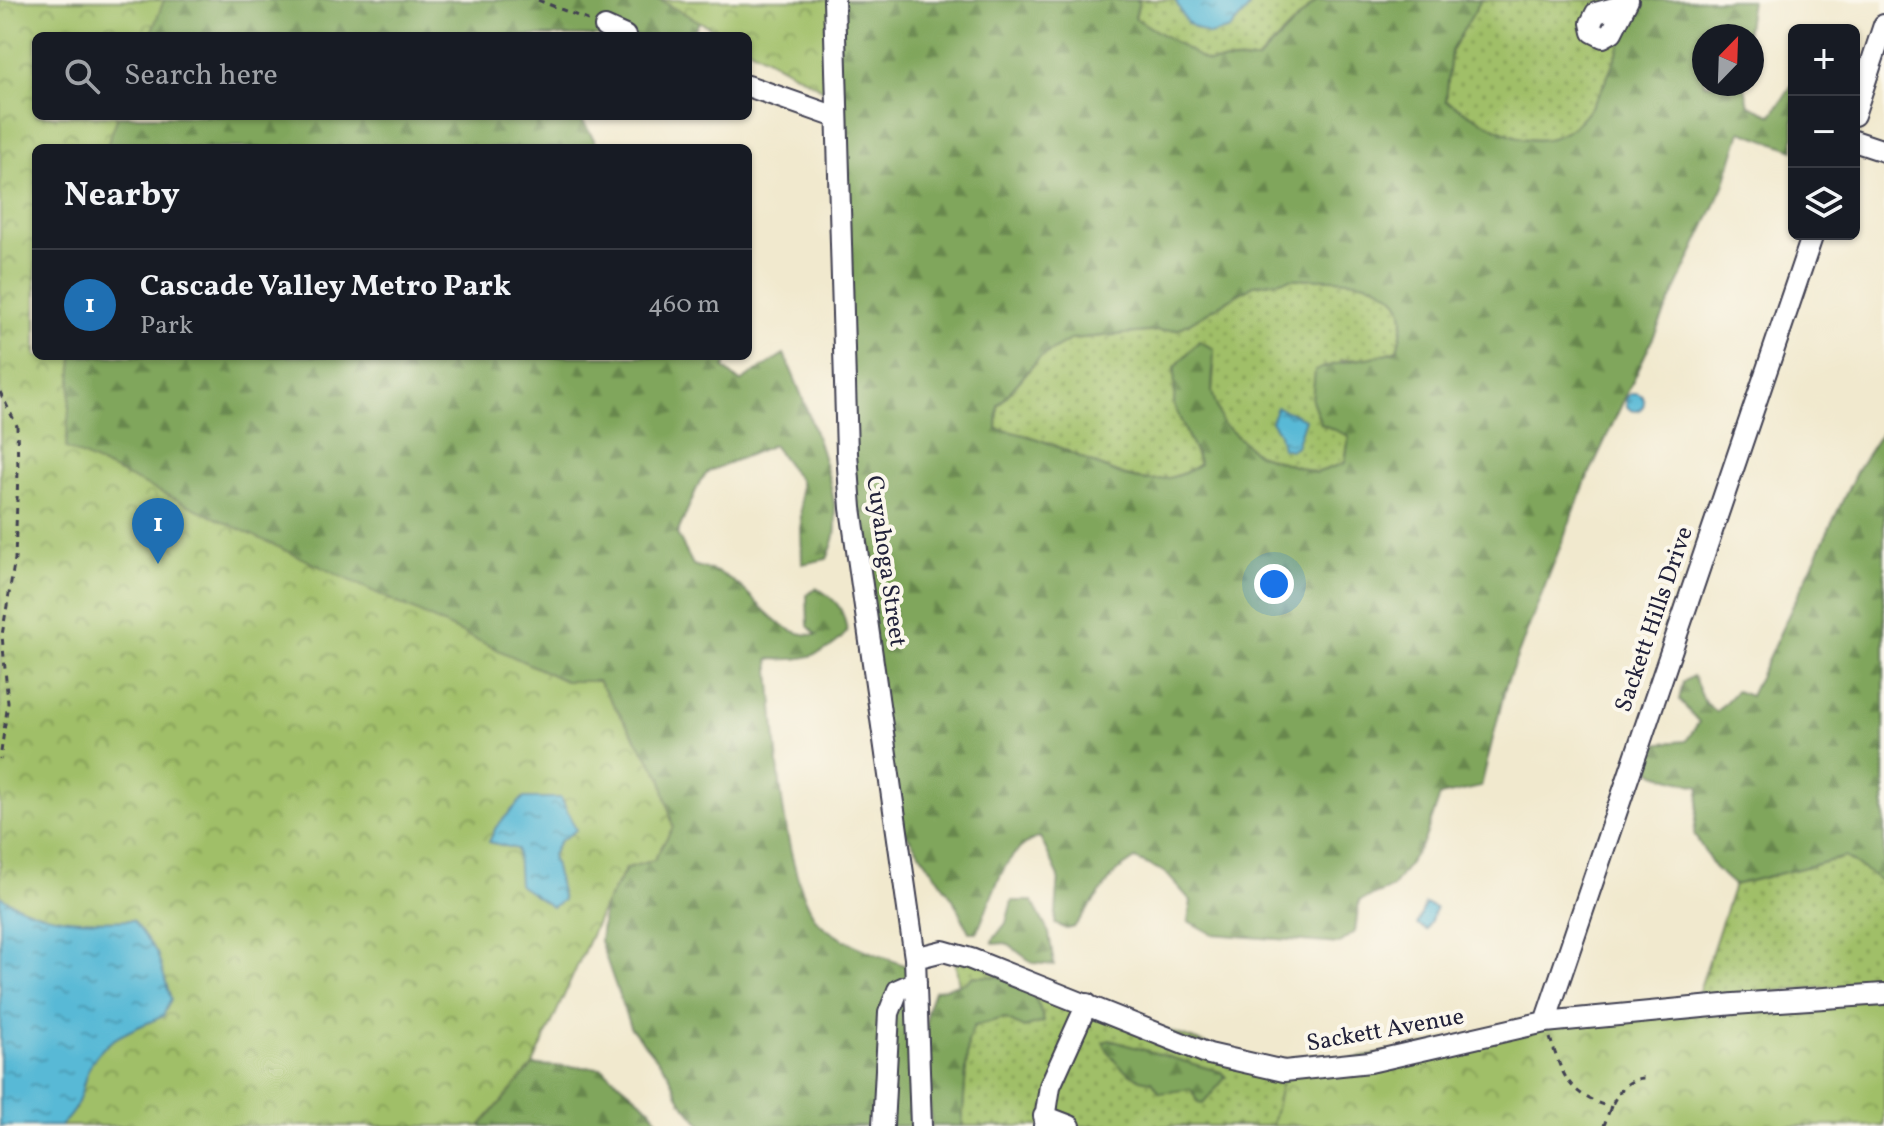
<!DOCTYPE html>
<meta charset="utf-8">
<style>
:root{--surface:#171b24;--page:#242831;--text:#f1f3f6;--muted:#9ea1a6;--line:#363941;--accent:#1f6fb2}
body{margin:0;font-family:Vollkorn,serif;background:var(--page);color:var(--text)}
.controls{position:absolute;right:24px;top:24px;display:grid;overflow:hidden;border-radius:12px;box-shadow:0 2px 6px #0004}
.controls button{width:72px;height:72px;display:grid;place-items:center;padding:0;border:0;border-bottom:2px solid var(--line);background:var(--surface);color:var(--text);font:40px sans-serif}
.compass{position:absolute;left:1692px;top:24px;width:72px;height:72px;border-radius:50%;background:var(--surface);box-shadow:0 2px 6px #0004;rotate:23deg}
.you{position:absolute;left:1274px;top:584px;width:28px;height:28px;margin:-20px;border:6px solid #fff;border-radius:50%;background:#1a73e8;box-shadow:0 0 0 12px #1a73e833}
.badge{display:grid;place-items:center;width:52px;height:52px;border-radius:50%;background:var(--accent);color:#fff;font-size:26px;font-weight:700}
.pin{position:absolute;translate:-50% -66px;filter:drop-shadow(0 2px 4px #0008)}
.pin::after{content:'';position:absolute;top:42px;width:28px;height:24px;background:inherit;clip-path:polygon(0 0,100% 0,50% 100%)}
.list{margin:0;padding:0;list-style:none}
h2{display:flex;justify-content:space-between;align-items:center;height:104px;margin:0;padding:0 32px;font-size:34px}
h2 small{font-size:26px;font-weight:400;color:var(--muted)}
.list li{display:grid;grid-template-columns:52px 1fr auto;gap:24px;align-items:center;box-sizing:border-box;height:112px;padding:0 32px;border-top:2px solid var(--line)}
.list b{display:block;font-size:30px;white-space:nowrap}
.list p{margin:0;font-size:26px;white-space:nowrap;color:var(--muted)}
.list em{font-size:26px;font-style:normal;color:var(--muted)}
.icon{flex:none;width:44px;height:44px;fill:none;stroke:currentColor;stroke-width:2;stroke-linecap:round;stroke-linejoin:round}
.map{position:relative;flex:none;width:1884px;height:1126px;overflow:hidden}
.search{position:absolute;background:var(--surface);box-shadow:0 2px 6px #0004;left:32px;top:32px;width:720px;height:88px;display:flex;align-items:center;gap:20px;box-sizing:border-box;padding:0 28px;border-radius:12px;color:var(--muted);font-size:30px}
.panel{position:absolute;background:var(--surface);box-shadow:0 2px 6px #0004;left:32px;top:144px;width:720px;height:216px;border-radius:12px}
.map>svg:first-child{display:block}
.grass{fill:url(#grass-dots);stroke:#617051;stroke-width:2}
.forest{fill:url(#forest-firs);stroke:#51644c;stroke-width:2;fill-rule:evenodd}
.park{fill:url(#park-crowns);stroke:#617051;stroke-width:2}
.water{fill:url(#water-ripples);stroke:#3d6e88;stroke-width:2}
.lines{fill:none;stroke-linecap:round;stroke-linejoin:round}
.minor-casing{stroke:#414051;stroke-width:24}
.path{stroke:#414051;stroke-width:3;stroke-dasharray:6 6;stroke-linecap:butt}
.minor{stroke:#fff;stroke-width:20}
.labels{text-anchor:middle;stroke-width:8;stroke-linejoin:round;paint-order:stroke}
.street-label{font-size:24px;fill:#22223b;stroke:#fbf7ec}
</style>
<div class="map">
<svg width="1884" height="1126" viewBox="0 0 1884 1126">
<defs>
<pattern id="grass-dots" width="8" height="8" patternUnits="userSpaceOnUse" patternTransform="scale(2)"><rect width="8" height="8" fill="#a0bf67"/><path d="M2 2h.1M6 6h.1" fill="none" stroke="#829b56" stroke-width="1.8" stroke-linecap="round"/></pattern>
<pattern id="forest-firs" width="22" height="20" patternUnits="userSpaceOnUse" patternTransform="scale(2)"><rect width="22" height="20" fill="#80a65c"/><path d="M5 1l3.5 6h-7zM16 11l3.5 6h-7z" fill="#68874d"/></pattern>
<pattern id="park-crowns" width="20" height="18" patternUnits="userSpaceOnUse" patternTransform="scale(2)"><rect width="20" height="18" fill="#a0bf67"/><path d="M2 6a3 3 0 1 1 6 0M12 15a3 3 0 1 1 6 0" fill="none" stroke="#829b56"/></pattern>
<pattern id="water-ripples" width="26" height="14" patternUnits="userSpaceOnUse" patternTransform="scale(2)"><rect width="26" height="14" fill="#58b9d6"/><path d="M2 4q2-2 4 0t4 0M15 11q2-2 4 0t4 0" fill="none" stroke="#4896af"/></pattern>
</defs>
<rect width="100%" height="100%" fill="#fbf7ec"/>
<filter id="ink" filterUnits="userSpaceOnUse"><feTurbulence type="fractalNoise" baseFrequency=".0125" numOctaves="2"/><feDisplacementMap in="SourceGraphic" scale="16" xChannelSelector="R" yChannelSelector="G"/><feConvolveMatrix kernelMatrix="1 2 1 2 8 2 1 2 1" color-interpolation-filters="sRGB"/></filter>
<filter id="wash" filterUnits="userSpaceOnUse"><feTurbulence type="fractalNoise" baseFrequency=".006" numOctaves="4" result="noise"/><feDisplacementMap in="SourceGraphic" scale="32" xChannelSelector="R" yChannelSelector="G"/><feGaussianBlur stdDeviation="1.8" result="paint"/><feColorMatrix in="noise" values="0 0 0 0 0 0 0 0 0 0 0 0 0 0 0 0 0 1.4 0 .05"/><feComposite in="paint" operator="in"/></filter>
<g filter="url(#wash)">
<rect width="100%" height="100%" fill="#f1e9ce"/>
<path class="grass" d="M1139,0h178l-60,60 -50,2 -72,-44z
M1481,0h134l13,20c-16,50 -43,142 -116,115 -23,-8 -45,-23 -66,-34l5,-50z
M1290,279c31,0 112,-8 113,40 0,10 -4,22 -6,31l-19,8 -38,2 9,75 -4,28 -29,10 -59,-19 -36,-31 -9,-31 2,-24 -40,37 26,59c-57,37 -96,0 -149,-20 -17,-7 -36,-10 -54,-15l1,-23 41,-48 33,-19 107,-10 75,-44z
M1846,857l38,26v100l-187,14 37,-112z
M954,954l330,118 -12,54h-310l6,-85z"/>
<path class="forest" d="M0,0h712l-17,29 -12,7h-647v80h544l19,32h-563z
M834,0h305l-4,18 73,44 50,-2 59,-60h164l-30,51 -5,50c21,11 43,26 66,34 73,27 100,-65 116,-115l-13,-20h136l-5,36h-42v48h40l5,21 23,10 22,-33v68l-53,-19 -17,55 -138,295 -80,204 -25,102 -41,9 -16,45 -32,47 -33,13 -4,31 -16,12 -127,-10 -24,-13 3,-20 -26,-29 -30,-13 -19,13 -42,55 -8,2 -11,-5 4,-47 -19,-40c-39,12 -47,62 -63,95h-8l-16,-33 -56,-78 -46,-313zM1290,279c31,0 112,-7 113,40 0,10 -4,22 -6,31 -30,12 -51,7 -82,21l-3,29 9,24 28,12 -4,27 -29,10 -59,-19 -35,-31 -10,-31 2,-43 -15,-8 -24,26 -1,38 26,59c-55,37 -97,1 -149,-20 -17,-7 -36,-12 -54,-15l1,-23 41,-48 33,-19 107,-10 75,-44z
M784,354c17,37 59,143 51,181 -1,8 -5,16 -8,24l-25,5 -2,-83 -27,-36 -64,26 -9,10 -23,53 16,31c9,3 22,5 30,10 35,18 50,62 94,60l-9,-9 -1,-31 10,-7c20,12 27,21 30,44 -20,25 -48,29 -78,27 7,70 10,199 45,257 15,24 75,43 101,53l5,157h-218l-21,-25 -13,-29 -38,-45 -30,-86 4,-35 23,-38 27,-8 -89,-179 -505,-225 -17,-100h686l-5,12 16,14z
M1884,428v455l-39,-26 -111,28 -20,-18 -20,-33 6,-47 -44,-13 -11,-8 4,-22 37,-3 13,-19 -20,-22 4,-18 10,-6 12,27 11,9 20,-21 14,5 108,-228z
M1012,901h20l17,32 5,32 -21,-2 -27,-20 -12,1 -2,-3 14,-18z
M973,976c42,0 60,2 71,46l-20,6 -20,-10 -30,8 -6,15 -6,85h-31l-5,-85 1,-30 7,-20 32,-9z
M1110,1040l111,32 5,5 -23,27 -5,-1 -7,-14 -31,4 -8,-12c-20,0 -42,-21 -49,-39z
M533,1065l69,3 49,41 9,17h-180z"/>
<path class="park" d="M0,0h164l-14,36h-114v80h82l-12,32h-70v208h37l-7,92 499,233h33l63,96 12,50 -19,33 -28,8 -22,38 -71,159 -53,61h-480z
M660,0h174l1,96 -87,-48v-12h-22z
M1884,994v132h-612l12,-54 261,-50z"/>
<path class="water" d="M1175,0h74v8l-19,21 -21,6 -22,-12z
M1626 402a9 9 0 1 1 18 0a9 9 0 1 1-18 0Z
M1277,407l28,12 -9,27 -6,4 -8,-2 -3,-15 -8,-12z
M523,798h38l15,32 -17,12 -7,13 11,45 -11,7 -33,-22 -2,-36 -28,-7 7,-15z
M0,896c42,26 86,26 133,24l24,33 14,46 -8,17c-25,12 -53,19 -69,43 -17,25 -5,40 -34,67h-60z
M1425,904l11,4 -9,22 -10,-5z"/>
</g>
<g filter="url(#ink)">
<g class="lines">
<defs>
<path id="minor" d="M834,0l13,453 4,55 64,450 6,168
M1622,6l-26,7 -5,10 2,9 10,5 9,-5 16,-32
M605,27l20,9
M748,86l88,31
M1854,115l30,-90
M1854,141l30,10
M915,958l28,-7 28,8 238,95 75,17 86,-9 175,-40 189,-18 150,-10
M1545,1022l268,-788
M1044,1116l26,10
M883,1126l6,-113 9,-23 18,-8
M1044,1126l6,-40 37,-82"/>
</defs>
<use href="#minor" class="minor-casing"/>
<path class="path" d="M538,0l52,21
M0,392l17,34 1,45 -3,88 -13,76 6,68 -8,56
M1550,1038c14,42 19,56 62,70
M1604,1126c6,-20 17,-47 40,-48"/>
<use href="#minor" class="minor"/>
</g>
</g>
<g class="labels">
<g class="street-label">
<text transform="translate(887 561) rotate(82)" y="8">Cuyahoga Street</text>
<text transform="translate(1653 619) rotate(-71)" y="8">Sackett Hills Drive</text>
<text transform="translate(1385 1029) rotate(-10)" y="8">Sackett Avenue</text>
</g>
</g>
</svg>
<div class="controls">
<button>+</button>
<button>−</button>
<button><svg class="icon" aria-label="layers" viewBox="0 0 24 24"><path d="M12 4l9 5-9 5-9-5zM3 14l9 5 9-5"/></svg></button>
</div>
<svg class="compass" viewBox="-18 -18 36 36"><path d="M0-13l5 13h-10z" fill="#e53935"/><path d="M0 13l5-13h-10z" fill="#9ea1a6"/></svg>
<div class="you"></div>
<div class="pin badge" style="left:158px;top:564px">1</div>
<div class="search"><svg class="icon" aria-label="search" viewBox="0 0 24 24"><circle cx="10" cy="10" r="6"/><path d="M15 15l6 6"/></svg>Search here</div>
<section class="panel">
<h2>Nearby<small></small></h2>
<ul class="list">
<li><span class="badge">1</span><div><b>Cascade Valley Metro Park</b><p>Park</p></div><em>460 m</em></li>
</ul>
</section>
</div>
